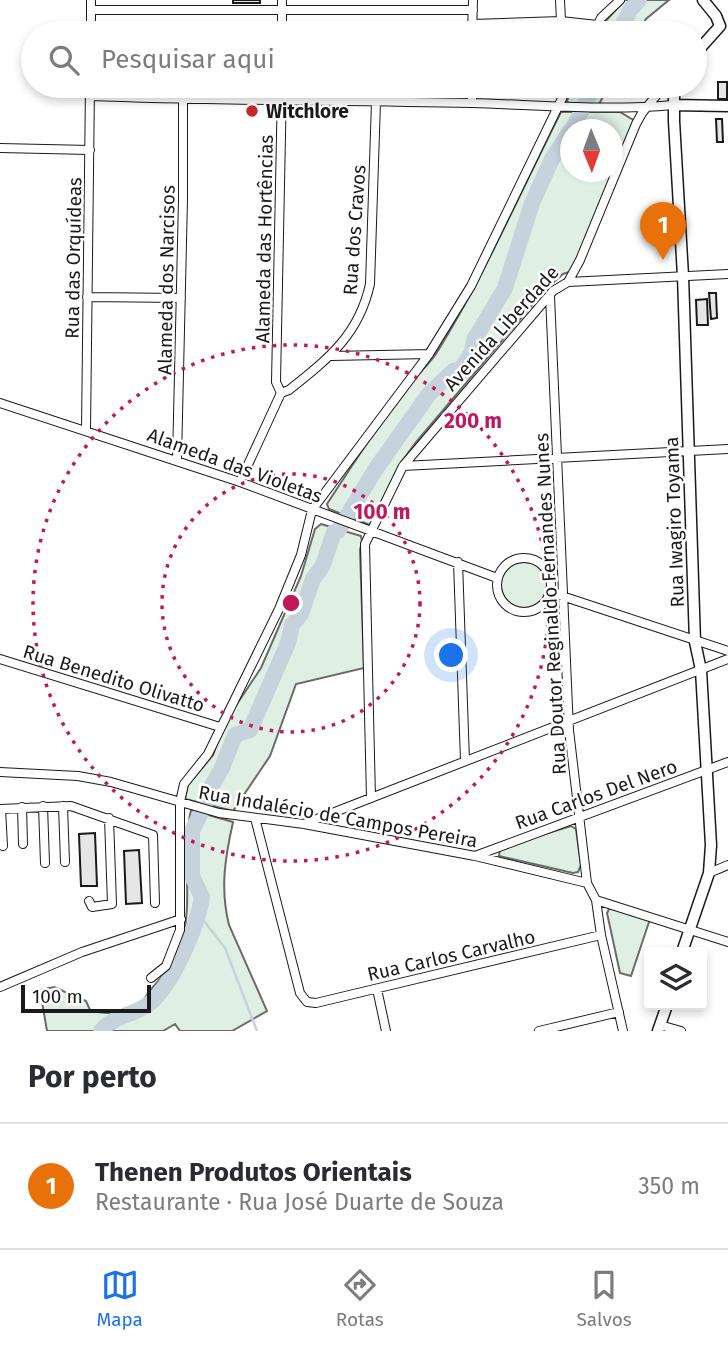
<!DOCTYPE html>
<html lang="pt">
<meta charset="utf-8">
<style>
:root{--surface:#fff;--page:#f7f7f7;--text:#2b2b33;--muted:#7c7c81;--line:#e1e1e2;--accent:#1a73e8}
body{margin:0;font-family:"Fira Sans",sans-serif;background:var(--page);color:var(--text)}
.controls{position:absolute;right:21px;bottom:21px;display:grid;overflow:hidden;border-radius:7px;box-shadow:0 4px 10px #0003}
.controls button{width:63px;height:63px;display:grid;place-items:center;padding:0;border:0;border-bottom:2px solid var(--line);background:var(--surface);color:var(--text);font:35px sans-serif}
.compass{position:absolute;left:560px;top:119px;width:63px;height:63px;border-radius:50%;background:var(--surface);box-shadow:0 4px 10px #0003;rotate:179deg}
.scale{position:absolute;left:21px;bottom:18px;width:130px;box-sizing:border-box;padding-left:7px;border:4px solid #1a1a1a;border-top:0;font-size:19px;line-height:24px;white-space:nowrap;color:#1a1a1a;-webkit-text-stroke:5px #fff;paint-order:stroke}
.you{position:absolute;left:452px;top:656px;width:24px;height:24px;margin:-18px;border:5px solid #fff;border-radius:50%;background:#1a73e8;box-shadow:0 0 0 10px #1a73e833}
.badge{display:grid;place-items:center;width:46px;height:46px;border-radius:50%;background:var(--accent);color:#fff;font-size:23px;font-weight:700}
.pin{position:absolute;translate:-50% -58px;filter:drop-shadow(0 2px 4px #0008)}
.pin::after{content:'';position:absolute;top:37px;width:24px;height:21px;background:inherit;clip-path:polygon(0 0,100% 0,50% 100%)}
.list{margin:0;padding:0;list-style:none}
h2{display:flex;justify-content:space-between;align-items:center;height:91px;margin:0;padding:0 28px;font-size:30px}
h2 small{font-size:23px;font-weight:400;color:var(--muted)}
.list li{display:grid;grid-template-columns:46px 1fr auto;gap:21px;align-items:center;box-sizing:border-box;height:126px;padding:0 28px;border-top:2px solid var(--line)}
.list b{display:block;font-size:26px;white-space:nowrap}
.list p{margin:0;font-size:23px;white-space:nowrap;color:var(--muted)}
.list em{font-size:23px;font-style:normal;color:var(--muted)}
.icon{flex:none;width:38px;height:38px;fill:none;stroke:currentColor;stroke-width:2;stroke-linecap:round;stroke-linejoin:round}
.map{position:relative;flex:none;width:728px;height:1031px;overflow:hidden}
.search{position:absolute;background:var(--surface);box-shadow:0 4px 10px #0003;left:21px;right:21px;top:21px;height:77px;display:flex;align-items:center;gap:18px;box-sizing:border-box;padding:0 24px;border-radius:38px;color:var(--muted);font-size:26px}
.sheet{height:217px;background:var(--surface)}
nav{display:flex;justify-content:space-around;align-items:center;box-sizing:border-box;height:98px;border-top:2px solid var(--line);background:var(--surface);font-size:19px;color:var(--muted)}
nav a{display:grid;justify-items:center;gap:4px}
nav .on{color:var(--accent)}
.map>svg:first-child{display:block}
.green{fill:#e0efe3;stroke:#6a6a6a;stroke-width:2;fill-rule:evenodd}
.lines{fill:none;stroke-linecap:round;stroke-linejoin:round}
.stream{stroke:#c6d2dc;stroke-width:2.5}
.river{stroke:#c6d2dc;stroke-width:16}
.building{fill:#e6e6e6;stroke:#1a1a1a;stroke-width:2}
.street-casing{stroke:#1a1a1a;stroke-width:10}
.secondary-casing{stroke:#1a1a1a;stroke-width:13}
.street{stroke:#fff;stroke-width:8}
.secondary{stroke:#fff;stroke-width:10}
.ring{fill:none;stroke:#c2185b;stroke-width:3.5;stroke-dasharray:3.5 7}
.poi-dot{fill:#c62828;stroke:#fff;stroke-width:2.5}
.labels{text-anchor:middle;stroke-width:5;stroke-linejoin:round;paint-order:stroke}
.poi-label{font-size:19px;font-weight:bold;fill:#1a1a1a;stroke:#fff;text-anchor:start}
.street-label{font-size:19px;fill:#1a1a1a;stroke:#fff}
.centre{fill:#c2185b;stroke:#fff;stroke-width:3.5}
.ring-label{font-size:21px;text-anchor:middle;font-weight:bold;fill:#c2185b;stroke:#fff;stroke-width:5;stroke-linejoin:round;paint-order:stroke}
</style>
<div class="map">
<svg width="728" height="1031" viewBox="0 0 728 1031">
<rect width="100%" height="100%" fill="#fff"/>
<path class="green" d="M625,0h44l-23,19 -8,14h-39l3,-8z
M573,86h36l-10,18 -29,1 -3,-4z
M561,112h59l15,9 -63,150 -9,3 -18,16 -129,152 -16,22 -30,61 -41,-16 -2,-5c25,-38 50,-78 78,-114 11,-15 25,-25 34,-41 46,-75 82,-158 122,-237zM570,130h42v42h-42z
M321,524l40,12 1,5 -2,9 4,118 -68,16 -26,72 -37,55 -48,-12 3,-14 25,-30 12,-33 36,-54 40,-92 14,-47z
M501 585a23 23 0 1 1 46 0a23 23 0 1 1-46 0Z
M191,810l42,12c-8,36 -13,67 -4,103l38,86 -35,20h-52l-5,-7 -12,7h-116l-7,-41 14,-3 32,14 4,9c19,7 34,1 52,-7 10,-21 33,-33 39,-57 13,-44 0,-91 10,-136z
M571,826l5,3 5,36 -3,7 -5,1 -74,-17 1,-8z
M614,907l36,12 -19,57 -11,-3 -13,-60 2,-4z"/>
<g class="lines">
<path class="stream" d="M197,912l28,36 32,83"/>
<path class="river" d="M619,33l11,-23 9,-10
M572,130l22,-44
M101,1031c11,-14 28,-15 43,-24 26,-14 54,-82 58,-110l-10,-21v-45l18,-37 1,-7 11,-19 13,-33 15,-5 38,-87 4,-18 9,-11 12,-35 10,-14 11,-33 4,-1 37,-61 54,-76 24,-23 8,-2 11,-17 2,-12 31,-52 27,-85 20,-44 18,-28"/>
</g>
<path class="building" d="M233,0h27v3h-27z
M718,82h9v17h-9z
M716,119h6l1,23h-6z
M709,293h7l1,25 -6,1z
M707,299l1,26h-11l-1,-25z
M95,833l2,53h-16l-2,-52z
M139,850l3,53 -16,1 -2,-53z"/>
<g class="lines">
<defs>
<path id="street" d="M282,0v33
M560,0l1,21 36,4
M91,10h382
M472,24l89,-3
M91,33v-33
M472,33l1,-33
M594,33l7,-15 19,-18
M472,86v17
M90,96c127,5 255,4 382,7 67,2 134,8 201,2
M0,148l90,2
M568,282l160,-8
M550,296l19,434 18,153 9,17 5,35 22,96
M87,297l94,1
M331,356l98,-2
M281,393l-5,-11 6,-296
M0,403l240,79 257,96
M86,430l4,-344
M177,460l6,-261v-100
M403,466l325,-17
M240,482l41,-89 8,-3c39,-31 70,-55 81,-106l6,-182
M497 585a27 27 0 1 1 54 0a27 27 0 1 1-54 0Z
M458,562l7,199
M550,592l178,59
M0,659l220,68
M0,772l78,4 33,6 108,31 85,11 171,32 112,27
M371,798l-6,-254 38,-78 150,-175 15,-9 12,-22 56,-136 6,-11 22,-27
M43,806l2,57
M63,806l2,56
M22,807l1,37
M0,809l71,-3 82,29 2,68
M1,809l2,37
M255,818l45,175 7,9 9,1 285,-68
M304,824l424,-165
M475,856l253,-94
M709,873l19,-8
M596,900l132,42
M89,901l3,6 20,-3 -3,-86
M151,978l15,-12 14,-36v-128l4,-18 24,-30 71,-145 22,-54 11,-45 117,-156 42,-68 97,-200
M0,987l82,-35 99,-33
M377,989l9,42
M660,1025l21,6
M539,1031l80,-19"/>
<path id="secondary" d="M695,54l25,-28 -4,-10 -13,-16
M674,86v35l9,155 12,366 6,28 10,175 -2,28 -27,79
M673,105l55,1
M658,1031l9,-26"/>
</defs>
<use href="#street" class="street-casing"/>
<use href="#secondary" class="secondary-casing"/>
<use href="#street" class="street"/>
<use href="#secondary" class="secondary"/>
</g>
<g class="ring">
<circle cx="291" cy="603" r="129"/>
<circle cx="291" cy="603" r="258"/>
</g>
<circle class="poi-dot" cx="252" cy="111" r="7"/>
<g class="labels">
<g class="poi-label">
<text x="266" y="118">Witchlore</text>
</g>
<g class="street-label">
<text transform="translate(354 230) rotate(-86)" y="7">Rua dos Cravos</text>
<text transform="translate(264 239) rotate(-89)" y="7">Alameda das Hortências</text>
<text transform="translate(73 258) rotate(-89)" y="7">Rua das Orquídeas</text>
<text transform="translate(166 280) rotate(-89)" y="7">Alameda dos Narcisos</text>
<text transform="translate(501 328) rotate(-48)" y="7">Avenida Liberdade</text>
<text transform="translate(235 465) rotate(20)" y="7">Alameda das Violetas</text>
<text transform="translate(674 522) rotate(-92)" y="7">Rua Iwagiro Toyama</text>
<text transform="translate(550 604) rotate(-93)" y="7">Rua Doutor Reginaldo Fernandes Nunes</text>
<text transform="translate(114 678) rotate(17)" y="7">Rua Benedito Olivatto</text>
<text transform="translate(596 794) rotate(-20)" y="7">Rua Carlos Del Nero</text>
<text transform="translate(338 816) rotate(10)" y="7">Rua Indalécio de Campos Pereira</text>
<text transform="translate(451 955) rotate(-13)" y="7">Rua Carlos Carvalho</text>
</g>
</g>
<circle cx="291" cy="603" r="10" class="centre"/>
<g class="ring-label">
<text x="473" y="428">200 m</text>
<text x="382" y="519">100 m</text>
</g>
</svg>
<div class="controls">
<button><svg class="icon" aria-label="layers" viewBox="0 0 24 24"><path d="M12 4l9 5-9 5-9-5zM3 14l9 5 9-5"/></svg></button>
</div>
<svg class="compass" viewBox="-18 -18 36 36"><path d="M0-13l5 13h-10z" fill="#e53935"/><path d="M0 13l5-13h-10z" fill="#7c7c81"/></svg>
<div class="scale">100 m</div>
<div class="you"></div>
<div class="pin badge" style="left:663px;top:260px;background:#e8710a">1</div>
<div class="search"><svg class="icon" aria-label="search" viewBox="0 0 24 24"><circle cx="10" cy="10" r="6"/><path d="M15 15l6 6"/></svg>Pesquisar aqui</div>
</div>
<section class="sheet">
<h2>Por perto<small></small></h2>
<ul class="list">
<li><span class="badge" style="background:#e8710a">1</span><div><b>Thenen Produtos Orientais</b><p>Restaurante · Rua José Duarte de Souza</p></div><em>350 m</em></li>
</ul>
</section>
<nav>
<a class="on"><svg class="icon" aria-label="map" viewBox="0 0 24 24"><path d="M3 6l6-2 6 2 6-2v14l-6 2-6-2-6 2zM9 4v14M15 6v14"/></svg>Mapa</a>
<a><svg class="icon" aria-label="directions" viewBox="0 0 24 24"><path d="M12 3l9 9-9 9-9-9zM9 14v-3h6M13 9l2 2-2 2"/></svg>Rotas</a>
<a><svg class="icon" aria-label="saved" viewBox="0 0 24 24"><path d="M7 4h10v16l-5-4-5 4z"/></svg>Salvos</a>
</nav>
